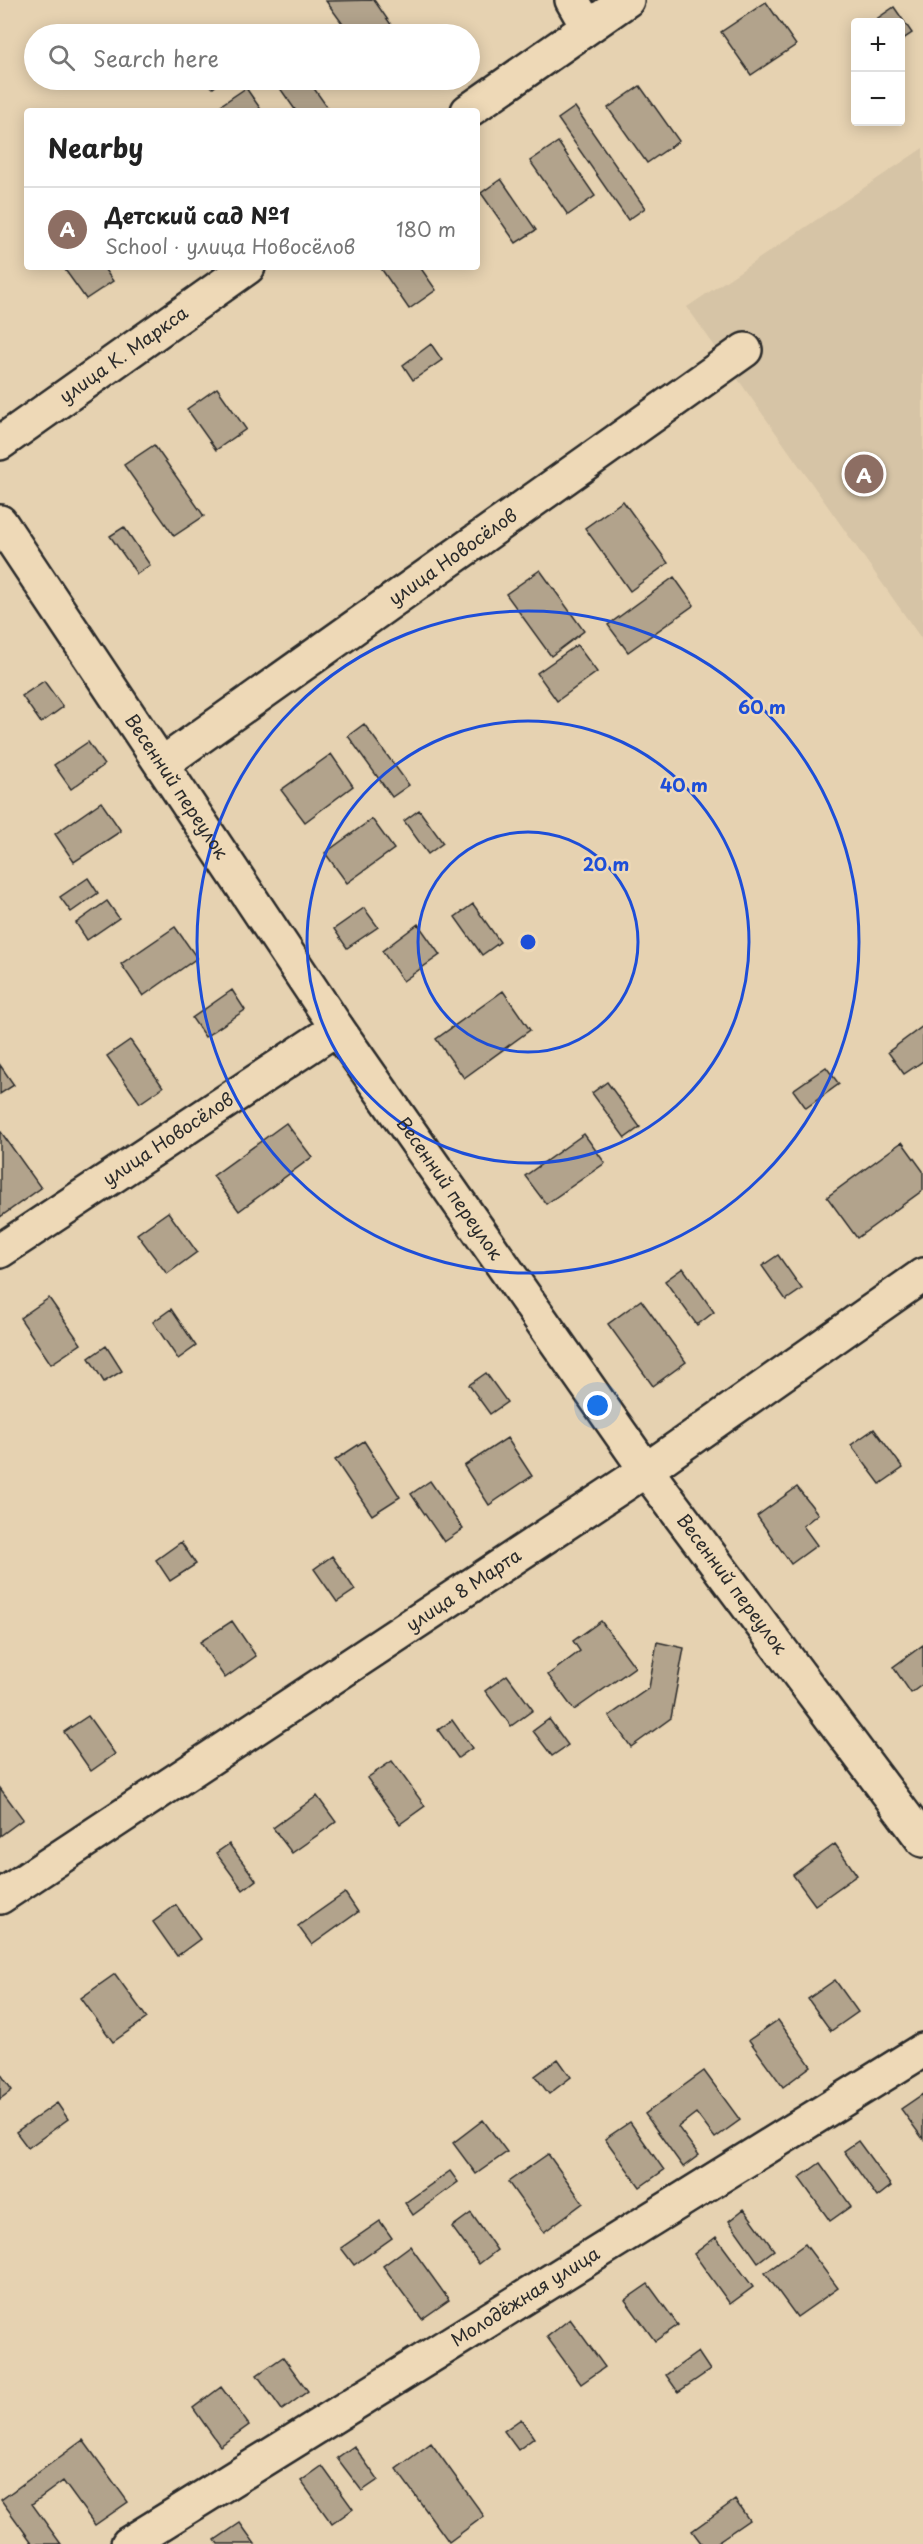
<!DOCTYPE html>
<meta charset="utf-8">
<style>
:root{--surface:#fff;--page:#f2f2f2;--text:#222;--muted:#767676;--line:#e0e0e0;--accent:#0f766e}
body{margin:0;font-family:"Playpen Sans",sans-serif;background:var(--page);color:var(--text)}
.controls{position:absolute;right:18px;top:18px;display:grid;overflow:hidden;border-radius:6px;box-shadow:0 3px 15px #0003}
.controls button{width:54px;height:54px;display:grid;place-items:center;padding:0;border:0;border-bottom:2px solid var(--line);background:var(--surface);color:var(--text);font:30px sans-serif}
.you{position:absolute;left:598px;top:1406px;width:21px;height:21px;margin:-15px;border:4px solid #fff;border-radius:50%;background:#1a73e8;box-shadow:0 0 0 9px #1a73e833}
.badge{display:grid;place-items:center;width:39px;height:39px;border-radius:50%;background:var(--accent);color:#fff;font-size:20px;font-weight:700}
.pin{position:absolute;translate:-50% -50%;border:3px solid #fff;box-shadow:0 2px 6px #0006}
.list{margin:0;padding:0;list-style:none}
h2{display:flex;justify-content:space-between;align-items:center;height:78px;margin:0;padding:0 24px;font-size:26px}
h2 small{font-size:20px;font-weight:400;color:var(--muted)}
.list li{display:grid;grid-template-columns:39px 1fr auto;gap:18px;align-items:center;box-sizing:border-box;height:84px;padding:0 24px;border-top:2px solid var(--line)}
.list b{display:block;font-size:22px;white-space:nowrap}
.list p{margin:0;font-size:20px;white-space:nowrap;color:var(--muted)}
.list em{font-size:20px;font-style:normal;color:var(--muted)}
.icon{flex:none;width:33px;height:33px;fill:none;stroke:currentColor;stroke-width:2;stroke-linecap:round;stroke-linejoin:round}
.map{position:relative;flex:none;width:923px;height:2544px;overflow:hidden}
.search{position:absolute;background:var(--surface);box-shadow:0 3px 15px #0003;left:24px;top:24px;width:456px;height:66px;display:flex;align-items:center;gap:15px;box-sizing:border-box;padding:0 21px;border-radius:33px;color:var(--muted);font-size:22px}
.panel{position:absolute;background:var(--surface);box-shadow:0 3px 15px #0003;left:24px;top:108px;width:456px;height:162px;border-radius:6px}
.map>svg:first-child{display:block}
.built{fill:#d6c4a6}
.building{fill:#b2a38c;stroke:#2b2b2b;stroke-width:1.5}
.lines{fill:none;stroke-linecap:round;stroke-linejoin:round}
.street-casing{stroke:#2b2b2b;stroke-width:38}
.street{stroke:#eed9b7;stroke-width:33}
.ring{fill:none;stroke:#1d4ed8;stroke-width:3}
.labels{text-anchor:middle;stroke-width:5;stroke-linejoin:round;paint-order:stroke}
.street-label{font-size:18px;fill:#2b2b2b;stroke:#eed9b7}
.centre{fill:#1d4ed8;stroke:#eed9b7;stroke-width:3}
.ring-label{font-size:18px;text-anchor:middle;font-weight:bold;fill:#1d4ed8;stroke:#eed9b7;stroke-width:5;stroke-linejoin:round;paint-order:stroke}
</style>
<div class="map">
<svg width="923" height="2544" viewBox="0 0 923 2544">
<rect width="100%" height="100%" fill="#e6d2b1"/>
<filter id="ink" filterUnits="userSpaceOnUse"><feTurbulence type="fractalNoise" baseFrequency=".0167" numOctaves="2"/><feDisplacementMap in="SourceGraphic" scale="12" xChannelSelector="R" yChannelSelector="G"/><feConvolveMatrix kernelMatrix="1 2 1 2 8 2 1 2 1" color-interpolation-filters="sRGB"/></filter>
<g filter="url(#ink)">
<path class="built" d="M923,148v493l-236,-334z"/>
<path class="building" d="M374,0l18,26 -12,8h-30l-24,-33z
M766,2l30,43 -45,30 -30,-43z
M894,7l18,26 -12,8v-19h-28z
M205,80h18l-10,8z
M283,80h25l22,31h-34l-19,-27z
M640,86l39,55 -32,22 -39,-55z
M246,88l16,23h-38l-3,-6z
M575,107l70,101 -17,12 -70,-101z
M558,142l37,54 -27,19 -38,-54z
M501,179l35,51 -20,13 -35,-50z
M63,267h40l10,14 -27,18z
M380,267h40l16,23 -27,19z
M431,344l11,16 -29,20 -10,-15z
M217,388l29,41 -30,21 -29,-41z
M154,445l50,71 -30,20 -50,-71z
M623,501l45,62 -38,28 -45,-63z
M124,527l26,38 -13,9 -27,-38z
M540,570l44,61 -33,25 -45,-62z
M674,577l20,28 -66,47 -20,-27z
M577,645l20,27 -40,29 -20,-28z
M44,681l19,26 -22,16 -19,-27z
M364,724l45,61 -17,12 -44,-61z
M88,742l16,23 -33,24 -17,-24z
M331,754l22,32 -48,36 -24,-32z
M101,802l20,29 -47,31 -19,-28z
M419,810l24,33 -15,11 -24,-33z
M372,819l22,30 -47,34 -22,-30z
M88,878l10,15 -27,19 -11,-15z
M107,901l12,17 -32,22 -11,-17z
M473,904l27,38 -18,13 -27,-38z
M364,908l14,19 -31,21 -13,-19z
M418,924l22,31 -37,26 -21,-30z
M175,927l22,31 -54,38 -22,-32z
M232,990l13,20 -40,27 -13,-19z
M503,991l27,39 -66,48 -28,-39z
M923,1026v35l-19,13 -16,-22z
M130,1040l33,47 -23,16 -33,-47z
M0,1065l14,20 -14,9z
M826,1067l13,17 -33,24 -13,-18z
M607,1082l33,45 -15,11 -33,-45z
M286,1123l26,34 -73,54 -26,-35z
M1,1132l40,56 -41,29v-84z
M584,1134l21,29 -59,41 -21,-28z
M902,1142l21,29v19l-66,48 -30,-41z
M168,1212l29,40 -30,22 -30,-40z
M778,1255l24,34 -16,11 -24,-34z
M683,1268l31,44 -17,13 -32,-44z
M49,1298l32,46 -30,20 -31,-46z
M641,1300l45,62 -33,24 -45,-62z
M171,1309l25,37 -18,13 -25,-37z
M106,1346l16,25 -18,11 -15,-24z
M486,1373l21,29 -17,12 -21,-29z
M874,1429l29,39 -23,16 -29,-39z
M507,1438l25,38 -43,29 -25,-39z
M364,1441l36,56 -28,18 -37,-55z
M430,1481l33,48 -19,13 -33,-48z
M797,1487l21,27 -15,12 14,19 -26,19 -34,-48z
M181,1542l15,22 -26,17 -14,-21z
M332,1556l23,34 -18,12 -23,-33z
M232,1621l24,35 -31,22 -25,-36z
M601,1621l34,46 -61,43 -26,-35 32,-24 -7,-10z
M657,1642l27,6 -13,70 -40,29 -22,-31 40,-28z
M923,1645v39l-12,9 -18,-26z
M507,1675l26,35 -22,16 -26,-35z
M88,1716l27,38 -24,17 -27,-39z
M549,1719l19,26 -16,11 -19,-25z
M452,1720l20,28 -14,10 -20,-28z
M392,1761l33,45 -25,18 -33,-46z
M0,1788l23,31 -23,17z
M317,1796l19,26 -44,31 -19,-25z
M229,1844l27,36 -13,10 -27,-37z
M835,1844l22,31 -42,30 -22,-30z
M345,1893l13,19 -46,33 -14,-19z
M176,1905l24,34 -23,17 -24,-34z
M115,1974l32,44 -34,24 -32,-44z
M835,1980l23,32 -27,19 -23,-32z
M778,2020l33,46 -28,21 -34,-47z
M558,2059l13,18 -22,17 -14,-18z
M704,2071l36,49 -25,18 -19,-25 -18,14 21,28 -16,12 -38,-53z
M0,2073l12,17 -12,9z
M923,2094v45l-22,-30z
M57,2103l11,16 -40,29 -12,-16z
M483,2120l24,32 -31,22 -23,-31z
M630,2122l34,48 -24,17 -35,-48z
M858,2141l33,45 -14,11 -33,-46z
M548,2154l35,49 -39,29 -36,-50z
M820,2163l31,43 -21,15 -31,-43z
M450,2171l8,11 -45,33 -8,-12z
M744,2209l30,41 -16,12 -29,-41z
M471,2213l26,37 -18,14 -27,-37z
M380,2221l12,17 -38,27 -13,-17z
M716,2237l37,50 -23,17 -36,-50z
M805,2244l33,44 -41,29 -32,-44z
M410,2246l39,54 -27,19 -39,-53z
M648,2284l30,41 -23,16 -30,-41z
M570,2319l35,48 -24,17 -34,-47z
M698,2352l12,18 -32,22 -12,-17z
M283,2357l25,34 -26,19 -25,-35z
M221,2387l28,38 -29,21 -27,-38z
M521,2419l13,19 -16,12 -14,-19z
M83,2440l45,62 -33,23 -32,-44 -31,23 29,40h-28l-32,-44z
M431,2443l53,73 -35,26 -53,-73z
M354,2446l24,34 -16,11 -25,-33z
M322,2466l31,43 -21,15 -31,-43z
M735,2500l14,20 -35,24h-12l-10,-13z
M240,2523l15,21h-37l-3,-4z"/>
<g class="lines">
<defs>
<g id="street">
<path d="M572,0l15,26"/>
<path d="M468,111l159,-111"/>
<path id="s1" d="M0,443l248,-176"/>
<path id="s2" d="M0,522l337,506 309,442 277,370"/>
<path id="s3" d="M162,764l583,-414"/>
<path id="s4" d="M0,1251l337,-223"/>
<path id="s5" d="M0,1897l646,-427 277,-195"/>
<path id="s6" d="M128,2544l795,-494"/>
</g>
</defs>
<use href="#street" class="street-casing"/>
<use href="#street" class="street"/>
</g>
</g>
<g class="ring">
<circle cx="528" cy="942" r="110"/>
<circle cx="528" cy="942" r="221"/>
<circle cx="528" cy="942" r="331"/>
</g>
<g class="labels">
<g class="street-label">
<text dy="6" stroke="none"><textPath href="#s1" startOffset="152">улица К. Маркса</textPath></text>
<text dy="6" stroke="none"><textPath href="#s3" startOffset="357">улица Новосёлов</textPath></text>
<text dy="6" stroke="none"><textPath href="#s2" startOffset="318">Весенний переулок</textPath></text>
<text dy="6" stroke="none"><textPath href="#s4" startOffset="202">улица Новосёлов</textPath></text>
<text dy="6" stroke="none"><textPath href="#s2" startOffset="804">Весенний переулок</textPath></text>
<text dy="6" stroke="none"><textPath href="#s2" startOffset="1290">Весенний переулок</textPath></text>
<text dy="6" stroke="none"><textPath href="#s5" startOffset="556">улица 8 Марта</textPath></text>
<text dy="6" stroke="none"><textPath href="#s6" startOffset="468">Молодёжная улица</textPath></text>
</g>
</g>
<circle cx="528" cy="942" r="9" class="centre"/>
<g class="ring-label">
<text x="762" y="714">60 m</text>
<text x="684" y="792">40 m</text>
<text x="606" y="871">20 m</text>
</g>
</svg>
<div class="controls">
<button>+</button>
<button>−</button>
</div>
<div class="you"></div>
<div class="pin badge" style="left:864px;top:474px;background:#8d6e63">A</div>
<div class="search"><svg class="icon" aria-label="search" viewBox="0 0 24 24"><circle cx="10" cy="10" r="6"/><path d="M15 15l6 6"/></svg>Search here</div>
<section class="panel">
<h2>Nearby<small></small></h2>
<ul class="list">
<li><span class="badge" style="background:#8d6e63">A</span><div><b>Детский сад №1</b><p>School · улица Новосёлов</p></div><em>180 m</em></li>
</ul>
</section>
</div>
